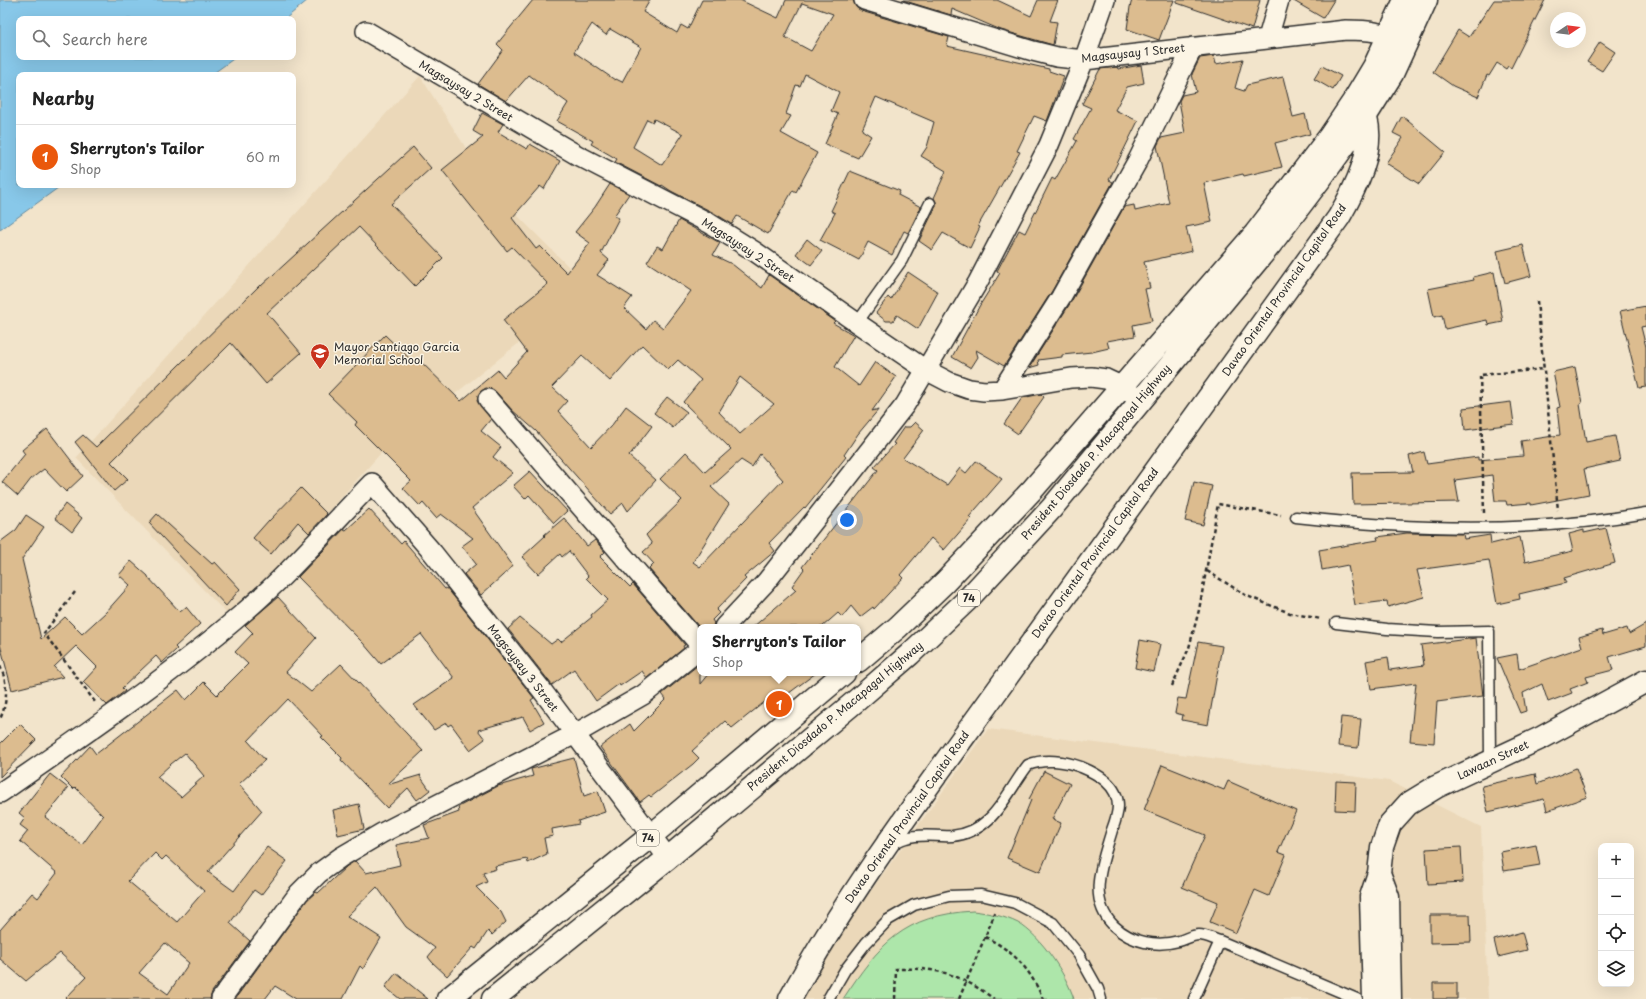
<!DOCTYPE html>
<meta charset="utf-8">
<style>
:root{--surface:#fff;--page:#f2f2f2;--text:#222;--muted:#767676;--line:#e0e0e0;--accent:#ea580c}
body{margin:0;font-family:"Playpen Sans",sans-serif;background:var(--page);color:var(--text)}
.controls{position:absolute;right:12px;bottom:12px;display:grid;overflow:hidden;border-radius:8px;box-shadow:0 4px 16px #0002}
.controls button{width:36px;height:36px;display:grid;place-items:center;padding:0;border:0;border-bottom:1px solid var(--line);background:var(--surface);color:var(--text);font:20px sans-serif}
.compass{position:absolute;left:1550px;top:12px;width:36px;height:36px;border-radius:50%;background:var(--surface);box-shadow:0 4px 16px #0002;rotate:77deg}
.you{position:absolute;left:847px;top:520px;width:14px;height:14px;margin:-10px;border:3px solid #fff;border-radius:50%;background:#1a73e8;box-shadow:0 0 0 6px #1a73e833}
.badge{display:grid;place-items:center;width:26px;height:26px;border-radius:50%;background:var(--accent);color:#fff;font-size:13px;font-weight:700}
.pin{position:absolute;translate:-50% -50%;border:2px solid #fff;box-shadow:0 1px 4px #0006}
.popup{position:absolute;left:697px;top:624px;width:164px;height:52px;box-sizing:border-box;display:grid;place-content:center;border-radius:8px;background:var(--surface);filter:drop-shadow(0 1px 3px #0005);font-size:13px;white-space:nowrap;color:var(--muted)}
.popup b{font-size:15px;color:var(--text)}
.popup::after{content:'';position:absolute;left:50%;top:100%;margin-left:-8px;border:8px solid transparent;border-top-color:var(--surface)}
.list{margin:0;padding:0;list-style:none}
h2{display:flex;justify-content:space-between;align-items:center;height:52px;margin:0;padding:0 16px;font-size:17px}
h2 small{font-size:13px;font-weight:400;color:var(--muted)}
.list li{display:grid;grid-template-columns:26px 1fr auto;gap:12px;align-items:center;box-sizing:border-box;height:64px;padding:0 16px;border-top:1px solid var(--line)}
.list b{display:block;font-size:15px;white-space:nowrap}
.list p{margin:0;font-size:13px;white-space:nowrap;color:var(--muted)}
.list em{font-size:13px;font-style:normal;color:var(--muted)}
.icon{flex:none;width:22px;height:22px;fill:none;stroke:currentColor;stroke-width:2;stroke-linecap:round;stroke-linejoin:round}
.map{position:relative;flex:none;width:1646px;height:999px;overflow:hidden}
.search{position:absolute;background:var(--surface);box-shadow:0 4px 16px #0002;left:16px;top:16px;width:280px;height:44px;display:flex;align-items:center;gap:10px;box-sizing:border-box;padding:0 14px;border-radius:8px;color:var(--muted);font-size:15px}
.panel{position:absolute;background:var(--surface);box-shadow:0 4px 16px #0002;left:16px;top:72px;width:280px;height:116px;border-radius:8px}
.map>svg:first-child{display:block}
.built{fill:#ebd8b9}
.green{fill:#ade6aa;stroke:#6c886a}
.water{fill:#88c8e9;stroke:#63899d}
.building{fill:#dcbc8f;stroke:#2b2b2b;fill-rule:evenodd}
.lines{fill:none;stroke-linecap:round;stroke-linejoin:round}
.service-casing{stroke:#2b2b2b;stroke-width:13}
.minor-casing{stroke:#2b2b2b;stroke-width:22}
.tertiary-casing{stroke:#2b2b2b;stroke-width:25}
.primary-casing{stroke:#2b2b2b;stroke-width:25}
.path{stroke:#2b2b2b;stroke-width:2.5;stroke-dasharray:4 3;stroke-linecap:butt}
.service{stroke:#fcf5e5;stroke-width:10}
.minor{stroke:#fcf5e5;stroke-width:19}
.tertiary{stroke:#fcf5e5;stroke-width:22}
.primary{stroke:#fcf5e5;stroke-width:22}
.labels{text-anchor:middle;stroke-width:3;stroke-linejoin:round;paint-order:stroke}
.shield{fill:#fcf5e5;stroke:#6a6863;stroke-width:1}
.shield-label{font-size:10px;font-weight:bold;fill:#2b2b2b}
.street-label{font-size:11px;fill:#2b2b2b;stroke:#fcf5e5}
.poi-label{font-size:11px;fill:#2b2b2b;stroke:#fcf5e5;text-anchor:start}
</style>
<div class="map">
<svg width="1646" height="999" viewBox="0 0 1646 999">
<rect width="100%" height="100%" fill="#f2e4cb"/>
<filter id="ink" filterUnits="userSpaceOnUse"><feTurbulence type="fractalNoise" baseFrequency=".025" numOctaves="2"/><feDisplacementMap in="SourceGraphic" scale="8" xChannelSelector="R" yChannelSelector="G"/><feConvolveMatrix kernelMatrix="1 2 1 2 8 2 1 2 1" color-interpolation-filters="sRGB"/></filter>
<g filter="url(#ink)">
<path class="built" d="M420,76l74,116 95,95 -208,166 -149,166 -156,-161z
M988,729l401,52 92,46 7,172h-686l47,-78z"/>
<path class="green" d="M973,911c16,2 31,5 45,12 23,13 48,51 56,76h-231c36,-55 61,-84 130,-88z"/>
<path class="water" d="M0,0h308l-23,19h-266v38h217l-25,18h-192v110h43l-62,45z"/>
<path class="building" d="M533,0h117l-7,12 34,21 4,-8 7,4 14,-29h38l38,18 8,-18h67l3,7 5,4 88,26 -2,9 102,23v2l15,5 -17,45 -13,-5 -17,35 3,1 -42,74 2,1 -10,21 -27,-15 -11,17 -13,-9 17,-35v-4l-2,-4 12,-27 -25,-15 6,-9 7,-25 -58,-25 -14,33 9,6 -13,22 -33,-14 13,-30 -7,-3 8,-19 -34,-18 -5,12 -4,-1 -10,29 5,2 -10,17 36,20 -21,39 -3,-2 -25,44 -31,-18 -5,8 -18,-11 -43,-22 -9,-6 -1,1 -46,-24 2,-3 -26,-15 2,-3 -36,-20 11,-18 -39,-28 -23,26 -28,-17 25,-34 -6,-6zM802,3l31,11 -22,37 -26,-14zM592,24l14,11 4,-6 31,18 -19,35 -6,-3 -1,1 -41,-28zM647,119l6,3 1,-3 29,15 -21,31 -29,-18z
M902,0h95l34,16 7,-16h20l-8,21 7,1 -4,23 -52,-15 -49,-21 -1,6z
M1132,0h42l-15,40 -32,-11 3,-22z
M1177,0h83l-8,29 -75,-26z
M1292,0h42l-11,18z
M1494,0h51l-34,68 -3,-2 -2,3 -9,-6 -8,13 -2,-1 -9,22 -25,-11 -20,-14 25,-42 11,7z
M1600,42l15,10 -13,19 -15,-9z
M1214,56l2,8 27,-5 -8,29 9,3 3,-6 36,-8 10,40 12,-3 5,20 -35,9 7,24 -38,9 -1,-2 -39,9 8,39 -26,5 6,24 -48,11 6,26 -5,1 7,32 -19,4 2,11 -28,5 2,7 -17,4 -30,3v2l-24,3 1,5 -10,3 42,-66 53,-95 10,-2 1,6 34,-8 -12,-57 4,-8 24,-5 -6,-32 3,-6 14,-3 -4,-18 8,-16z
M1141,65l3,18 -17,4 -12,23 23,11 -29,59 4,2 -61,109 -48,75 -28,-16 2,7 -7,11 -19,-11 28,-52 20,-32 -3,-2 22,-41 6,3 27,-55 3,2 22,-39 -3,-2 17,-31 -9,-4 18,-35 17,-2 1,2z
M1322,66l19,10 -8,14 -19,-11z
M482,113l21,11 -5,8 29,17 3,-5 30,17 -16,28 -4,-3 -28,32 24,31 4,-3 27,27 23,-30 -15,-11 20,-25 15,-23 19,10 -15,22 5,2 -18,35 8,7 -12,15 35,22 -8,11 22,21 7,-9 10,8 28,-37 -44,-29 10,-16 6,3 16,-29 41,23 -7,12 19,9 30,24 7,-13 66,46 -2,2 21,12 -19,32 24,19 16,-24 21,15 -24,34 7,-2 -21,25 -14,21 2,2 -41,51 -1,-1 -35,36 6,8 -31,26 2,2 -30,31 3,3 -7,7 2,3 -1,4 -13,1 -51,-59 5,-5 -11,-12 9,-8 -6,-9 36,-35 -22,-21 26,-27 19,20 26,-23 -48,-47 18,-22 -23,-20 -10,10 -26,-25 -32,36 -28,-25 -30,31 15,14 -9,10 33,36 21,-22 14,-19 26,20 -23,30 27,24 -28,31 -5,-8 -13,11 -74,-83 -24,-21 -16,-18 -4,-3 -6,-1 -5,3 -3,5 -1,5 14,18 -10,12 20,16 -8,10 20,16 -41,35 41,58 -32,29 -17,-21 12,-10 -14,-18 11,-8 -32,-24 -5,4 -13,-15 -3,3 -17,-18 8,-7 -56,-56 2,-3 -29,-28 57,-59 29,28 4,-4 43,42 37,-31 6,7 23,-25 -24,-32 45,-36 -36,-37 -5,4 -65,-81 41,-33 -10,-6zM740,377l34,27 -34,30 -21,-22zM760,454l23,26 -83,87 -7,-5 36,-58 -18,-17 30,-27 11,7z
M1402,116l43,36 -26,32 -33,-21 17,-25 -10,-5z
M413,147l18,21 -40,36 52,54 -28,28 -56,-59 -92,86 34,40 -35,31 -35,-41 -120,119 17,17 -14,12 -39,-49 8,-7 13,12 164,-162 1,1z
M850,171l50,20 -2,4 23,12 -13,26 -4,-2 -12,24 -24,-13 -9,18 -39,-20 15,-27 -4,-2z
M807,239l15,12 -11,14 -15,-11z
M1523,245l8,31 -26,7 -8,-32z
M908,272l30,20 -20,37 -21,-14 -4,6h-7l-10,-8 12,-16 3,3z
M1494,272l9,50 -15,3 -1,-5 -42,9 -3,-14 -8,2 -6,-28 46,-9 -1,-3z
M1646,306v20l-5,1 5,20v40l-7,1 -19,-77z
M1575,367l7,36 -2,1 6,38 29,-6 5,25 -36,8 5,25 -58,11v-2l-24,2 -1,-4h-11l-3,-26 -37,5 4,22 -106,2 -1,-31 61,-1 -4,-16 15,-4 3,12 51,-7v3l45,-4 -2,-15 39,-6 -3,-27 3,-1 -7,-35z
M1041,394l3,3 -26,37 -14,-10 18,-26z
M667,397l20,15 -14,16 -19,-15z
M1511,402l3,22 -49,6 -2,-22z
M915,422l9,8 -21,28 44,27 13,-17 6,5 10,-12 26,18 -33,38 2,2 -27,31 -13,-12 -31,37 3,3 -29,31 -1,-2 -13,10 -9,-11 -9,11 -4,-4 -16,14h-69l43,-37 -4,-4 12,-17 -2,-2 76,-97 -4,-3 21,-23 -2,-1 11,-16h6z
M47,429l36,47 -17,16 -22,-23 -13,10 -13,17 -16,-14 23,-28 -3,-4z
M530,471l37,40 -13,12 -25,-28 -4,4 -12,-13z
M1194,482l18,4 -9,39 -18,-4z
M301,488l26,26 -18,19 -11,-11 -27,32 -18,-16 16,-18v1z
M65,504l17,14 -10,14 -17,-14z
M369,509l32,35 3,-3 41,48 2,-1 87,110 -3,2 13,22 -14,8 -7,-13 -45,13 7,9 -15,11 -19,-26 -3,2 -2,-3 -12,7 -20,-25 40,-27 -33,-44 -40,30 -18,-21 -65,-66 46,-48 2,1z
M157,514l55,50 3,-2 25,27 -14,17 -77,-83z
M26,515l18,12 -22,32 19,80 24,-22 17,17 24,-22 24,-27 -11,-10 12,-14 17,15v1l32,35 6,-5 14,17 -25,23 2,2 -15,14 -6,-7 -34,32 3,3 -18,14 -24,-23 14,-15 -21,-21 -22,21 9,10 -51,13 -12,-46v-102l16,-12z
M564,518l23,28 8,-6 10,12 -5,5 30,30 3,-3 52,61 -2,1 1,2 -37,30 -5,-7 -22,15 -1,-2 -23,17 -22,-32 -22,16 -44,-56 12,-11 31,26 7,-5 3,3 31,-25 -1,-2 17,-15 -22,-22 2,-2 -19,-25 -7,6 -2,-3 -22,20 -16,-17 23,-21 -1,-1z
M1606,528l9,35 -51,15 2,5 -47,11 1,5 -23,5 -8,-44 -72,10 7,27 -36,10 -1,-6 -32,4 -7,-40 -26,5 -3,-20 59,-10 -1,-3 30,-4 56,1 1,5 26,-4 1,9 29,-7 5,25 48,-11 -4,-17 15,-4v3z
M278,597l38,41 -30,34 25,20 30,-28 82,87 -36,34 34,-10 -1,1 10,14 -13,10 -9,-12 -21,20 -46,-48 1,-2 -21,-21 2,-1 -35,-37 -40,42 17,19 -26,24 23,27 -54,61 26,19 33,-44 20,14 -26,34 -7,-5 -24,33 20,18 -38,51 -2,7h-145l21,-22 -26,-24 -34,28 -26,-22v-29l32,-37 6,5 19,-25 -37,-32 8,-10 -8,-6 5,-7 -6,-5 31,-39 18,14 -23,29 37,28 21,-29 -28,-29 -2,2 -12,-12 29,-31 6,8 82,-64 8,10 18,-18 13,13 31,-31 -13,-12 18,-19 -8,-8zM185,753l19,23 -23,21 -24,-20 14,-13zM155,853l7,7 4,-4 38,35 -27,31 -49,-41zM165,943l24,20 -21,31 -29,-21z
M1646,624v22l-37,11 4,13 -27,7 2,5 -18,7 2,4 -24,9 -6,-18 -19,9 3,18 -6,2 -23,-55 20,-4 2,15 63,-22 -3,-10 23,-7 1,5 24,-7 2,6z
M1476,638l7,58 -46,6 -3,41 -24,-2 6,-58 -45,6 -5,-28 22,-4 2,13 34,-5 -3,-20z
M1140,640l20,4 -6,28 -19,-4z
M1198,642l24,4 -14,79 -26,-5 1,-5 -8,-2 3,-15 8,1z
M698,665l2,3v16l9,-11h107l-39,29 -5,-6 -40,32 -7,-7 -33,30 7,7 -6,6 -42,33 -2,-2 -9,7 -40,-55 30,-23 4,7 32,-32 -4,-5z
M1341,717l20,2 -3,29 -20,-2z
M20,724l16,16 -36,37v-33z
M574,758l10,38 14,-5 7,21 -27,9 1,3 -27,5 1,7 -9,2 3,16 -19,9 -1,-4 -32,7 1,3 -13,4 4,9 -11,5 25,25 5,10 -14,13 -4,-4 -12,18 -3,-2 -26,29 -15,-14 -4,-5 7,-9 -29,-21 -29,-40 -30,29 34,22 -18,31 -3,-3 -17,33h-47l-21,-13 -10,13h-30l72,-99 9,-8 2,1 29,-27 8,-5 11,12 34,-8 -4,-20 33,-7 -5,-13 35,-13 -1,-5 40,-21 35,-10 -2,-7z
M1162,765l62,25 4,-9 68,30 -18,41 8,3 -17,41 -14,-6 -19,43 -26,-11 8,-20 -36,-15 23,-52 -61,-25z
M1576,768l11,29 -40,14 -3,-12 -56,13 -6,-26 53,-12 2,10z
M1044,771l26,13 -18,35 9,4 -21,49 -33,-14 24,-58 -2,-1z
M1336,781l20,1 -1,29 -20,-1z
M359,804l5,25 -26,6 -5,-25z
M1536,845l4,20 -36,6 -3,-19z
M1461,847l2,35 -35,2 -2,-35z
M1430,915h40l1,27 -41,1z
M1522,932l5,18 -29,7 -4,-17z
M396,973l32,26h-28l-15,-12z
M1433,983h24v16h-24z"/>
<g class="lines">
<defs>
<path id="service" d="M857,323l45,-63 28,-57
M1296,517c116,13 234,17 350,-4
M1336,623l51,6 51,3 51,-1 1,130
M892,844c5,-2 9,-5 14,-6 15,-5 31,-1 46,-2 42,-4 54,-43 76,-71 16,-7 37,-4 53,2 17,7 37,18 37,39 0,8 -3,16 -6,24 -9,31 -26,69 2,96 18,17 43,21 65,15 7,-2 13,-6 20,-6 7,0 14,4 21,6l137,58
M828,999l17,-29 21,-27 22,-23 26,-15 35,-9 32,-1 34,8 38,20 26,32 19,34 3,10
M1194,999l26,-58"/>
<path id="minor" d="M864,0l169,51 24,6 27,3 262,-30c22,0 37,1 55,13
M366,31l211,124 132,68 45,28 103,72 69,47 23,12 20,7 15,2 18,-1 69,-12 20,-1 15,2 15,7 20,15
M1268,38l11,-38
M1002,390l59,-93 77,-137 55,-113
M488,399l212,246
M724,627l42,-45 139,-177 73,-123 71,-137 35,-85 21,-60
M0,793c82,-57 166,-114 242,-179 46,-39 88,-88 130,-131l61,70 108,136 127,169
M221,999l78,-106 20,-20 22,-16 41,-24 193,-99 68,-39 57,-46"/>
<path id="tertiary" d="M1379,873l9,24 2,102
M790,999c59,-108 134,-207 206,-307 113,-159 228,-317 343,-475 16,-28 36,-66 27,-99 -2,-4 -7,-8 -10,-12
M1374,999l-3,-102 8,-24 3,-26 8,-23 18,-20 28,-17 107,-50 103,-56"/>
<path id="primary" d="M858,661l40,-34 47,-45 88,-93 222,-255 75,-98 23,-34 21,-35 31,-67
M448,999l204,-164 192,-162
M493,999l175,-141 189,-158 53,-46 56,-53 85,-92 219,-264 51,-67 44,-61 27,-43 34,-74"/>
</defs>
<use href="#service" class="service-casing"/>
<use href="#minor" class="minor-casing"/>
<use href="#tertiary" class="tertiary-casing"/>
<use href="#primary" class="primary-casing"/>
<path class="path" d="M1537,301l21,209
M1484,513l-4,-138 64,-6
M1207,571l40,25 43,17 31,6
M75,592l-31,41 51,69
M0,666c8,17 8,36 0,53
M1172,686l17,-38 10,-38 19,-106 63,11
M985,937c29,14 45,32 58,62
M895,999l1,-30c13,0 27,-1 40,2 20,3 42,16 58,28
M959,999l36,-86"/>
<use href="#service" class="service"/>
<use href="#minor" class="minor"/>
<use href="#tertiary" class="tertiary"/>
<use href="#primary" class="primary"/>
</g>
</g>
<defs>
<symbol id="school-pin" viewBox="-11 -11 22 30"><path d="M0 17L-7.5 6A9.5 9.5 0 1 1 7.5 6Z" fill="#c8321e" stroke="#fcf5e5"/><path d="M0-5L7-2L0 1L-7-2ZM-4 1L0 2.5L4 1V4Q0 6-4 4Z" fill="#fff"/></symbol>
</defs>
<g fill-rule="evenodd">
<use href="#school-pin" x="309" y="342" width="22" height="30"/>
</g>
<g class="labels">
<g class="shield">
<rect x="958" y="590" width="22" height="16" rx="3"/>
<rect x="637" y="830" width="22" height="16" rx="3"/>
</g>
<g class="shield-label">
<text x="969" y="602">74</text>
<text x="648" y="842">74</text>
</g>
<g class="street-label">
<text transform="translate(1133 53) rotate(-6)" y="4">Magsaysay 1 Street</text>
<text transform="translate(466 91) rotate(31)" y="4">Magsaysay 2 Street</text>
<text transform="translate(748 250) rotate(33)" y="4">Magsaysay 2 Street</text>
<text transform="translate(1284 290) rotate(-55)" y="4">Davao Oriental Provincial Capitol Road</text>
<text transform="translate(1096 452) rotate(-50)" y="4">President Diosdado P. Macapagal Highway</text>
<text transform="translate(1095 553) rotate(-54)" y="4">Davao Oriental Provincial Capitol Road</text>
<text transform="translate(523 668) rotate(52)" y="4">Magsaysay 3 Street</text>
<text transform="translate(835 716) rotate(-40)" y="4">President Diosdado P. Macapagal Highway</text>
<text transform="translate(1493 760) rotate(-25)" y="4">Lawaan Street</text>
<text transform="translate(907 817) rotate(-55)" y="4">Davao Oriental Provincial Capitol Road</text>
</g>
<g class="poi-label">
<text x="334" y="351">Mayor Santiago Garcia<tspan x="334" dy="13">Memorial School</tspan></text>
</g>
</g>
</svg>
<div class="controls">
<button>+</button>
<button>−</button>
<button><svg class="icon" aria-label="locate" viewBox="0 0 24 24"><circle cx="12" cy="12" r="6"/><path d="M12 2v4M12 18v4M2 12h4M18 12h4"/></svg></button>
<button><svg class="icon" aria-label="layers" viewBox="0 0 24 24"><path d="M12 4l9 5-9 5-9-5zM3 14l9 5 9-5"/></svg></button>
</div>
<svg class="compass" viewBox="-18 -18 36 36"><path d="M0-13l5 13h-10z" fill="#e53935"/><path d="M0 13l5-13h-10z" fill="#767676"/></svg>
<div class="you"></div>
<div class="pin badge" style="left:779px;top:704px">1</div>
<div class="popup"><b>Sherryton's Tailor</b>Shop</div>
<div class="search"><svg class="icon" aria-label="search" viewBox="0 0 24 24"><circle cx="10" cy="10" r="6"/><path d="M15 15l6 6"/></svg>Search here</div>
<section class="panel">
<h2>Nearby<small></small></h2>
<ul class="list">
<li><span class="badge">1</span><div><b>Sherryton's Tailor</b><p>Shop</p></div><em>60 m</em></li>
</ul>
</section>
</div>
